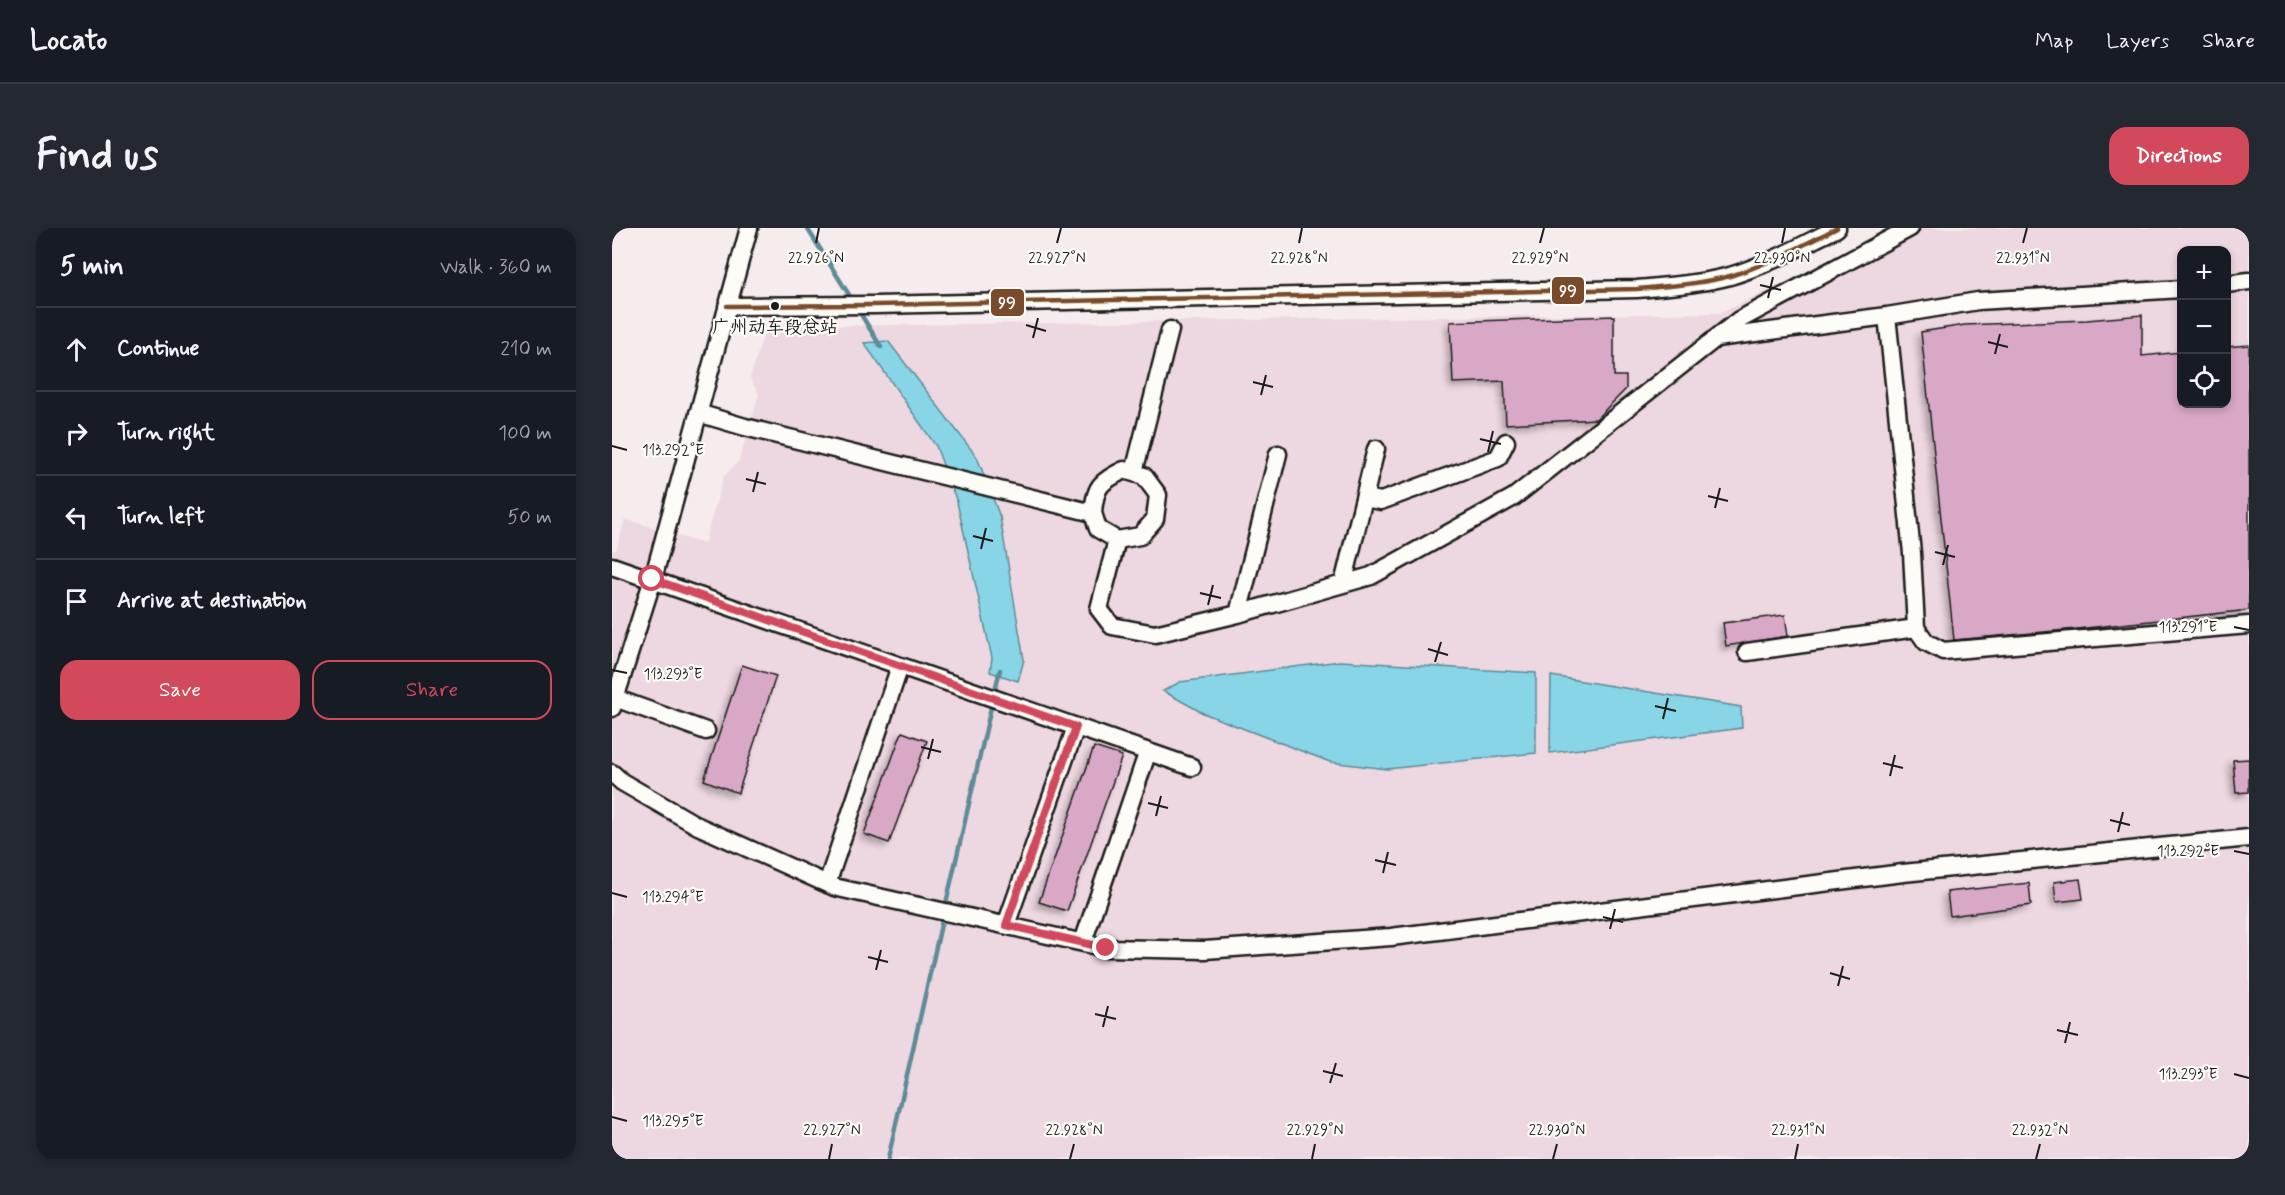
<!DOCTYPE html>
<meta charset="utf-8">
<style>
:root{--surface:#171b24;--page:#242831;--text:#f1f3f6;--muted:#9ea1a6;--line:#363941;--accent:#d1495b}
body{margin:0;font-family:Mynerve,"LXGW WenKai TC",sans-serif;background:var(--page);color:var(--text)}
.controls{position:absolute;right:18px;top:18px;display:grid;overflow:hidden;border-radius:12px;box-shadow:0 3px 9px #0003}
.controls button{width:54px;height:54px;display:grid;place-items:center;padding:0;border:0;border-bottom:2px solid var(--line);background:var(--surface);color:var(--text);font:30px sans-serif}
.stop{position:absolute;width:18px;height:18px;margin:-14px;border:4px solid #d1495b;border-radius:50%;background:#fff}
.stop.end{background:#d1495b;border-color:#fff;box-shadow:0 2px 6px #0008}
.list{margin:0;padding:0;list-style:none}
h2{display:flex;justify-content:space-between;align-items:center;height:78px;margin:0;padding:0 24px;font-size:26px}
h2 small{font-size:20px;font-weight:400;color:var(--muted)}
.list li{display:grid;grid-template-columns:39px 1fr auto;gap:18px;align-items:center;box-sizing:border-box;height:84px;padding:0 24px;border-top:2px solid var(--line)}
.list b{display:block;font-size:22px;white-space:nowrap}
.list em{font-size:20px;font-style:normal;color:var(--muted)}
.actions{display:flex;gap:12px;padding:18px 24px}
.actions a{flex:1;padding:14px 0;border:2px solid var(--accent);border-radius:18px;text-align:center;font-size:21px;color:var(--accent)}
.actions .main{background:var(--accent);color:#fff}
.icon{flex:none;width:33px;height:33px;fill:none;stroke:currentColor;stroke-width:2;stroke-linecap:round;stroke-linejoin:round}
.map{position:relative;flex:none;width:1637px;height:931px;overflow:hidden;border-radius:18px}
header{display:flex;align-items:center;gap:36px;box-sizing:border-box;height:84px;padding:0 30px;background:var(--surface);border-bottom:2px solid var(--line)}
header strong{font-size:28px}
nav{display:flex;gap:33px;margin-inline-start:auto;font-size:21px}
.intro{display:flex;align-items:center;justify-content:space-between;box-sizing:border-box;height:144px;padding:0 36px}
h1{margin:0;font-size:42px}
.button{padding:15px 27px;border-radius:18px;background:var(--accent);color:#fff;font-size:21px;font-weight:700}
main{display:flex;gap:36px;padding:0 36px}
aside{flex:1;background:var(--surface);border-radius:18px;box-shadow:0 3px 9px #0003}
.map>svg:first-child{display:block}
.built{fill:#edd7e1;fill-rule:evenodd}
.water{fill:#88d5e7;stroke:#5d8b96;stroke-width:1.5}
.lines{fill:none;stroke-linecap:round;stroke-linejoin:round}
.stream{stroke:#5d8b96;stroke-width:4.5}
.building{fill:#d9a8c6;stroke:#1c1c1c;stroke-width:1.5;filter:url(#shadow)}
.minor-casing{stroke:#1c1c1c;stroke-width:21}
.minor{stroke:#fdfcf7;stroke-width:16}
.bus-1-casing{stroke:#fdfcf7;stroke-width:9}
.bus-1{stroke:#7a4b2a;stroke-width:4.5}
.route{stroke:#d1495b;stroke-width:8}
.ticks{fill:none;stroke:#1c1c1c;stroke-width:2}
.bus-dot{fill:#1c1c1c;stroke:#fdfcf7;stroke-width:2}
.labels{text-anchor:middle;stroke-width:4.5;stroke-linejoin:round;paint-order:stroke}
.bus-label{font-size:18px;fill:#1c1c1c;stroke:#fdfcf7}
.ticks-label{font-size:15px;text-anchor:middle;fill:#1c1c1c;stroke:#fdfcf7;stroke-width:4.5;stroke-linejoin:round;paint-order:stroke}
.line-badge{stroke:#fdfcf7;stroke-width:2}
.badge-label{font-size:16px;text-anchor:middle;font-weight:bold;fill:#fff}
</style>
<header>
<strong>Locato</strong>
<nav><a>Map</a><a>Layers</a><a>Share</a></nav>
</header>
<div class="intro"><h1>Find us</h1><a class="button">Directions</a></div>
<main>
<aside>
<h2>5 min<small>Walk · 360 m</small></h2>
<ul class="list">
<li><svg class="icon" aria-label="ahead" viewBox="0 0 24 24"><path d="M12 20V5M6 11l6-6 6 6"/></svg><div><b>Continue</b></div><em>210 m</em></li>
<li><svg class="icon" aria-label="right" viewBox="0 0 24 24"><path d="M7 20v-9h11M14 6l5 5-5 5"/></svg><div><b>Turn right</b></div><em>100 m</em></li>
<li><svg class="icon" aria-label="left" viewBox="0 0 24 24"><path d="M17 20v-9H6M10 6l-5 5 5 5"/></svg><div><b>Turn left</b></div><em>50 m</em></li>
<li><svg class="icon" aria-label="arrive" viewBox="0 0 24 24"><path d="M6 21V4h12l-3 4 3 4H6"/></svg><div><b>Arrive at destination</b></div></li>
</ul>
<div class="actions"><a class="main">Save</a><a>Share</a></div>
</aside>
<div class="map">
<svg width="1637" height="931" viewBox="0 0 1637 931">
<defs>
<filter id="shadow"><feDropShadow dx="-4" dy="4" stdDeviation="3" flood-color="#0004"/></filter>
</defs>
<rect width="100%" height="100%" fill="#f6ebed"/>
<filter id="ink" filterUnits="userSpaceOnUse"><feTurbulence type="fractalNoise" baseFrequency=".0167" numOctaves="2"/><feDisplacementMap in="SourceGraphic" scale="12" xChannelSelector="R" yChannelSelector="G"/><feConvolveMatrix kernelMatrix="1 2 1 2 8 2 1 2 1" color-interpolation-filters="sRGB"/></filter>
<g filter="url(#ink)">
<path class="built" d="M1286,0h351v931h-1637v-609l4,1 9,-32 79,25 20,-68 15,-15 20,-67 -9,-16 16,-51 955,-14zM1570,22h44v154h-44z"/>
<path class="water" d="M276,113l89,116 23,60 24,143 -6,21 -28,-9 2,-14 -35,-156 -21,-56 -72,-103z
M728,433l196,12v80l-149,16 -57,-7 -127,-49 -40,-22 17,-9z
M939,448l190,31 1,21 -192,25z"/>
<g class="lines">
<path class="stream" d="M195,0l46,73
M245,80l24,39
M382,466l6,-24
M333,680l47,-205
M276,931l55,-243"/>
</g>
<path class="building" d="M1530,87v41l39,-4v52h45v-57l23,-2v265l-172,19 -123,11 -33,-308 44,-7 122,-5z
M1002,88v60h12v13l-30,30 -90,5 -2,-43 -51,2 -3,-61z
M1173,387l3,21 -62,10 -3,-23z
M130,437l34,11 -38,117 -34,-13z
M290,504l25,9 -38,102 -25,-9z
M482,519l28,9 -55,155 -28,-9z
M1637,531v33l-13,1 -3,-33z
M1468,651l3,20 -27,3 -2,-20z
M1417,655l2,22 -81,11 -3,-24z"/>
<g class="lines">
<defs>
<path id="minor" d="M1614,56l23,-3
M115,78l148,-1 762,-16c31,-3 63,-5 93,-13 37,-11 73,-31 107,-48
M1275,88l25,237 4,75 10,14 17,9 306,-26
M1104,110l171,-22 91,-15 204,-12
M86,185l47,14 348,86 5,16 19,11 -18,69 13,17 43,8 83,-20 133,-38 143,-79 225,-177 171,-92
M522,244l36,-142
M752,270l17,3 117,-43 8,-16
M481,285c2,-28 8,-31 31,-43l20,6 14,19 -3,24 -15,17 -23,4
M0,338l580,201
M731,356l33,-135
M626,386l40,-160
M1135,424l169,-24
M0,469l94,34
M0,480l41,-129 96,-351
M0,545l10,9 76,44 136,61 272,61 99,2 186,-13 512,-64 346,-35
M215,656l73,-218
M394,697l70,-198
M471,714l63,-185"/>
</defs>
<use href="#minor" class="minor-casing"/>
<use href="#minor" class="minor"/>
<defs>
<path id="bus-1" d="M115,78l148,-1 762,-16c31,-3 63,-5 93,-13 37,-11 73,-31 107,-48"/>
</defs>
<use href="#bus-1" class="bus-1-casing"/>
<use href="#bus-1" class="bus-1"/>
</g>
</g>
<g class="lines" filter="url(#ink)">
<path class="route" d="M40,351l424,148 -70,198 100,23"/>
</g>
<path class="ticks" d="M204,15l3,-15M445,15l4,-15M687,15l3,-15M928,15l4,-15M1170,15l3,-15M1411,15l4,-15M1148,57l21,5M1156,70l5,-21M414,97l20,6M421,110l5,-20M1376,114l20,5M1383,126l5,-20M641,154l20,5M649,167l5,-20M868,211l21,5M0,218l15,4M876,224l5,-21M134,251l20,5M141,264l5,-20M1096,268l20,5M1103,280l5,-20M361,308l20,5M369,321l5,-21M1323,324l20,5M1331,337l5,-20M588,365l21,5M596,377l5,-20M1622,399l15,3M816,421l20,6M823,434l6,-20M0,442l15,3M1043,478l21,5M1051,491l5,-21M309,519l20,5M316,531l5,-20M1271,535l20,5M1278,548l5,-21M536,575l20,5M544,588l5,-20M1498,592l20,5M1506,604l5,-20M1622,623l15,3M763,632l21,5M771,645l5,-21M0,665l15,4M991,689l20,5M998,701l5,-20M256,729l20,5M264,742l5,-20M1218,745l20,6M1226,758l5,-20M483,786l21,5M491,799l5,-21M1445,802l21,5M1453,815l5,-21M711,843l20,5M1622,846l15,4M718,855l6,-20M0,889l15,4M217,931l3,-15M458,931l4,-15M700,931l3,-15M941,931l4,-15M1183,931l3,-15M1424,931l4,-15"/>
<circle class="bus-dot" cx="163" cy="78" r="5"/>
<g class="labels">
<g class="bus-label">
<text x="163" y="105">广州动车段总站</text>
</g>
</g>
<g class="ticks-label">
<text x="204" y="35">22.926°N</text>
<text x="445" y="35">22.927°N</text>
<text x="687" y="35">22.928°N</text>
<text x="928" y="35">22.929°N</text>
<text x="1170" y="35">22.930°N</text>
<text x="1411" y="35">22.931°N</text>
<text x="61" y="227">113.292°E</text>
<text x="1576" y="404">113.291°E</text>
<text x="61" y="451">113.293°E</text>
<text x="1576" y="628">113.292°E</text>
<text x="61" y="674">113.294°E</text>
<text x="1576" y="851">113.293°E</text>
<text x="61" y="898">113.295°E</text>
<text x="220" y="907">22.927°N</text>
<text x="462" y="907">22.928°N</text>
<text x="703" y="907">22.929°N</text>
<text x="945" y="907">22.930°N</text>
<text x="1186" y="907">22.931°N</text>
<text x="1428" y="907">22.932°N</text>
</g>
<g class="line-badge">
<rect x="939" y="48" width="34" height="29" rx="6" fill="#7a4b2a"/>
<rect x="378" y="60" width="35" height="29" rx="6" fill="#7a4b2a"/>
</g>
<g class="badge-label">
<text x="956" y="68">99</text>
<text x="395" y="80">99</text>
</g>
</svg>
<div class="controls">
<button>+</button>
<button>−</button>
<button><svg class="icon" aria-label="locate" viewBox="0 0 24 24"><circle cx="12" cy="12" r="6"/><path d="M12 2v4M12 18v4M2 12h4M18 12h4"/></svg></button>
</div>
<div class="stop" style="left:40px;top:351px"></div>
<div class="stop end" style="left:494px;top:720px"></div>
</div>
</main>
